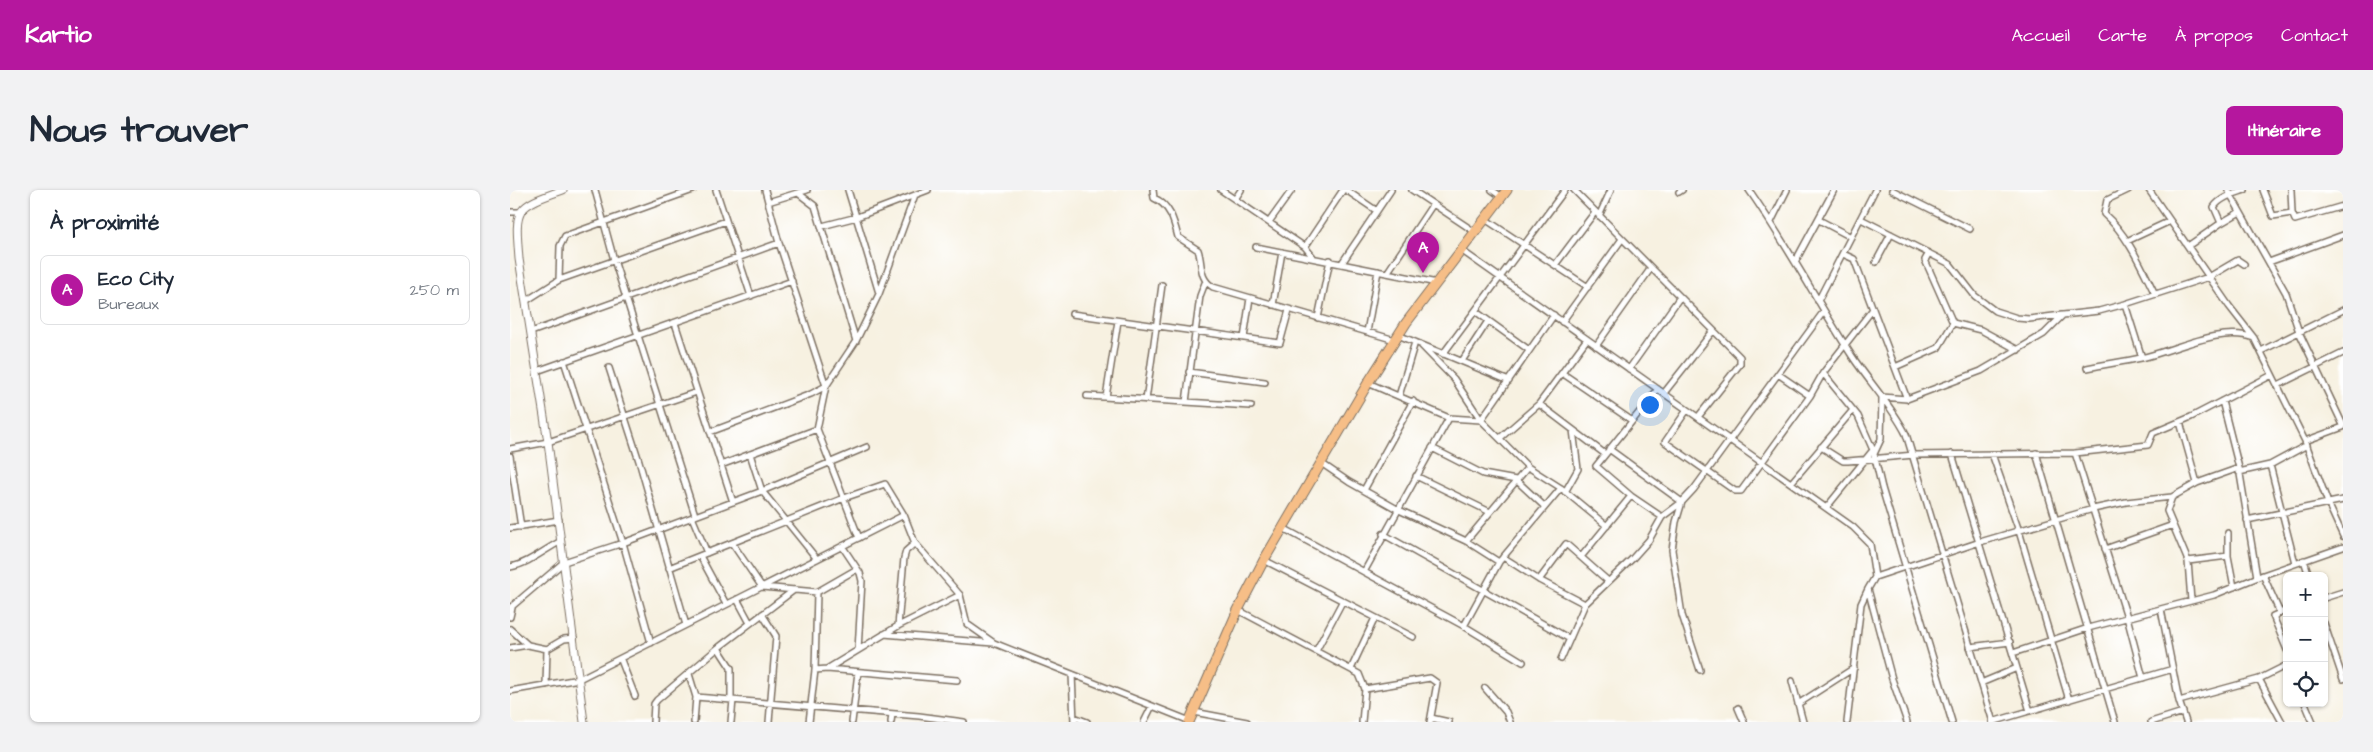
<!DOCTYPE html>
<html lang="fr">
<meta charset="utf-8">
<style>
:root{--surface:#fff;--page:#f2f2f3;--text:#1f2937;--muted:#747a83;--line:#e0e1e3;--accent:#b5179e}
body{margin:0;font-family:"Architects Daughter",sans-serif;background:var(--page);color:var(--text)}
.controls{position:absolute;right:15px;bottom:15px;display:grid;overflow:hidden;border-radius:8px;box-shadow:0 1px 4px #0004}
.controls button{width:45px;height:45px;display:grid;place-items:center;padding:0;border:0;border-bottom:1px solid var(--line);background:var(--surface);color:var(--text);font:25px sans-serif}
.you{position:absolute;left:1139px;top:214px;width:18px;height:18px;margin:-12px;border:4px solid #fff;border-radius:50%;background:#1a73e8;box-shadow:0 0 0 8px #1a73e833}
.badge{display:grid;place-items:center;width:32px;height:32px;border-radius:50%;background:var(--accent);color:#fff;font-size:16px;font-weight:700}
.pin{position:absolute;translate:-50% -41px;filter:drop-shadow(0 1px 2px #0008)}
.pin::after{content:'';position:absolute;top:26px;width:18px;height:15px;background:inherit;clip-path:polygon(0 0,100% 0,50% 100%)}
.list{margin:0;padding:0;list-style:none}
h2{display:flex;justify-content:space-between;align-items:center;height:65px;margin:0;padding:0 20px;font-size:21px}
h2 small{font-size:16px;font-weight:400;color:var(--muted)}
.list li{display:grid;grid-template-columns:32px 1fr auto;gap:15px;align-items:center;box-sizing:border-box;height:70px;margin:0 10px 10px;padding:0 10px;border:1px solid var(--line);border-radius:8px}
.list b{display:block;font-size:19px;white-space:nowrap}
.list p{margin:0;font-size:16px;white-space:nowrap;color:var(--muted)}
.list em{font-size:16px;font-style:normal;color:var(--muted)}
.icon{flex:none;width:28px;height:28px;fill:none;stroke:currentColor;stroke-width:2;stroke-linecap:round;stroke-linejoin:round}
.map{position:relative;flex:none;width:1833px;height:532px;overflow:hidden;border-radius:8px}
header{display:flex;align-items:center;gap:30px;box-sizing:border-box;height:70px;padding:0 25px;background:var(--accent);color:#fff}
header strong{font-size:24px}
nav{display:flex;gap:28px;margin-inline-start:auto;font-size:18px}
.intro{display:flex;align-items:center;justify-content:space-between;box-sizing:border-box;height:120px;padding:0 30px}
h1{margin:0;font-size:35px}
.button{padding:12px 22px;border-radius:8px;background:var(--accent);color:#fff;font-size:18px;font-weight:700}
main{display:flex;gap:30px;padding:0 30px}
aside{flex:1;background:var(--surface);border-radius:8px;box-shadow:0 1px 4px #0004}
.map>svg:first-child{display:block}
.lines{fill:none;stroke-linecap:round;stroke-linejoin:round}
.minor-casing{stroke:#7d7062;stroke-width:8}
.tertiary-casing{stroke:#7d7062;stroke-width:9}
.primary-casing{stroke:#7d7062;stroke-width:11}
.minor{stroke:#fff;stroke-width:5}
.tertiary{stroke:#fff;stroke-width:7}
.primary{stroke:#f6be87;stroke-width:9}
</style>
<header>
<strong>Kartio</strong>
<nav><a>Accueil</a><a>Carte</a><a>À propos</a><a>Contact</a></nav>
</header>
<div class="intro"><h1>Nous trouver</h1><a class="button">Itinéraire</a></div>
<main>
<aside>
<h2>À proximité<small></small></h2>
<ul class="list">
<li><span class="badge">A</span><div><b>Eco City</b><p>Bureaux</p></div><em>250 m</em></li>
</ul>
</aside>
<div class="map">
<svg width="1833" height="532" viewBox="0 0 1833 532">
<rect width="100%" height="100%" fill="#fff"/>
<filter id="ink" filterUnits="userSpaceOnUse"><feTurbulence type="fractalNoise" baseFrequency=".02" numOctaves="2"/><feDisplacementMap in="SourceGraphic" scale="10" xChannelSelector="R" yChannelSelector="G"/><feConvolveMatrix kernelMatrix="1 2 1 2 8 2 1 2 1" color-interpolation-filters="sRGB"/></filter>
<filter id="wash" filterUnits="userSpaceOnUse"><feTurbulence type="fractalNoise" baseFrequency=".0096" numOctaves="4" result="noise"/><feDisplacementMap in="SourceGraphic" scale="20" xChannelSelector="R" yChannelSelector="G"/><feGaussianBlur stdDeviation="1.12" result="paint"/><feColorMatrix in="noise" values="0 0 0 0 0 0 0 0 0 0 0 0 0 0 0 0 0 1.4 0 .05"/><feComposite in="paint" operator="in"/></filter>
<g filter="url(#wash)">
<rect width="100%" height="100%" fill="#f7f1e1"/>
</g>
<g filter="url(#ink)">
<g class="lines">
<defs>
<path id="minor" d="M85,0l19,70 81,255
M206,0l35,106
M338,0l31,103
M643,0l1,8c16,7 20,23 24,39l20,13c5,14 0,28 15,37l182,53
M711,0l84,57 8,10
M836,0l31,21
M902,0l63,42
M982,0l10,7
M1064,0l166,167v7l-42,53
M1239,0c37,53 68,111 103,166 17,26 40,50 54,78l87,288
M1382,0l78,39
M1618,0l-21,10 -3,14c24,21 37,52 51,80
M1639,0l80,116 25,32 51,103 23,62 15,33
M1718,0l58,103 13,39 44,93
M1753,0l10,26 19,-3 3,7 48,-14
M1781,0l1,23
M1169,2l3,-2
M288,3l17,13 41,135
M725,9l6,-9
M258,12l39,-12
M0,22h9
M1089,26l12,-26
M975,29l103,68
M1351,29l89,45 25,32 20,15 22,7 12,1 33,-4
M1309,30l32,17
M759,32l23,-32
M1261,32l16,-32
M1711,33l19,-11
M312,36l35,-9 71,-27
M1617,51l43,-20
M1678,56l33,-23 -7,-16c7,-10 20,-13 31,-17
M746,57l181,36
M795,57l38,-57
M951,60l392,277 17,17 5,33
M1419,63l-4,7 28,63 28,7 37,20
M1333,64l11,5 53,140
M1285,72l39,-72
M1366,72l15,-28
M1759,72l74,-27
M832,73l49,-73
M1045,75l40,-53
M877,83l46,-69
M49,90l1,-34 5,-10 128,-46
M16,111l33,-21 167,-59
M1308,111l57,-111
M1615,114l17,54
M763,115l9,-53
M965,121l54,39
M562,124l208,29 9,-33
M808,128l12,-58
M1052,132l60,-83
M165,133l58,179
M21,142l248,-89
M857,142l11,-61
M888,145l111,46
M734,148l6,-40
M910,154l34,35 27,41 47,47 33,21 46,38
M1086,156l55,-78
M1751,161l82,-41
M933,164l122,-164
M54,171l59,182 28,100
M952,171l26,-40
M1385,177l43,-19 15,-25
M99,178l30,93 47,164
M1577,178c18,-4 36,-6 54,-10 33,-7 80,-33 113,-20
M1119,179l51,-72
M27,181l255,-90
M679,182l76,10
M1052,183l69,47
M1313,183l35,43 15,34 9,38 70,234
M1268,184l32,22
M858,193l81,35 32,2
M1768,195l65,-32
M1154,203l49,-62
M577,206l164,10
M889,206l16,-54
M596,207l12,-76
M636,210l16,-115
M1712,211l17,67 18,109
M676,212l14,-106 5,-13
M1029,214l66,50
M1177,220l-22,32 70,49h6l69,-95 13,-23 50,-64
M971,230l73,-105
M1670,232l17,61
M307,239l42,109
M200,242l101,-38 15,-8 30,-45 23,-47 36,-99
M990,248l39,-34 48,-65
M1795,251l38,-14
M1311,257l22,14h5l66,-6 161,-2 73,-8 5,-12 38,-16 81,-42
M922,258l51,26 33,6 29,27
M0,259l38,-7 149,-50
M1099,259l73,53 -6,20 -4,28 10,65 18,55
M1526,263l79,269
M1565,263l52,164 16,61
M240,264l12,37 55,68
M1364,264l7,-15 1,-42 25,2 74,-28 63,-37 19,-19 36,-4 26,-7 84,-27 29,-17 6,4
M1442,264l78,257
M1482,264l27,77 50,169
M0,266l11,71
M811,273l28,19 48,27 69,32 33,21
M211,275l96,-36 9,-43 -47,-143 -14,-53
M1760,275l25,98
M1729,282l31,-7 37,-20
M906,286l74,36
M1281,293l62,-73
M854,300l49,-89
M1055,302l13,-23 -5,-39
M1121,306l31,21
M1662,307l-5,14 21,50 3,40
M1316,318l47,-58
M182,327l15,36
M1737,330l96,-20
M0,338l49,-8
M773,338l181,98 59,36
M1718,343v23l6,31
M873,344l187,105
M956,351l62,-74
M222,353l30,44 55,5 40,-23
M332,356l18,27 2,8 -4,69
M1595,359l68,-24
M190,366l26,48
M993,367l36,23 46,24
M1071,367l50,-61 -35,-30 62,-77
M754,370l149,77
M1794,370l5,16
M1678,371l40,-5
M0,377c18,-3 34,-17 51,-26
M159,378l175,-70 41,-14 19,31 11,28 45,52 7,29 27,19 196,78
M854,382l85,-154
M1753,385l17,38
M1029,390l27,-36 42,37
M1814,408l19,-6
M227,409l13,24
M0,418l54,-46 59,-19 139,-52 105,-44
M1651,419l18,92 7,21
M728,420l121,64 6,15 -3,33
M1777,420l-14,6 14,34
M252,424l14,22 -7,86
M0,427l2,-9
M1814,433l19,56
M388,436l6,-68 2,-7 9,-8
M954,436l35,-64 62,-74
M0,439l18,16
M374,444l109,9
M1460,457l40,-5
M0,458l18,-3 19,4
M208,458l13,20v32
M806,461l26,-49
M1503,463l75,-25 126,-33 49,-20 80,-28
M1051,469l24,-55 47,-45 17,-19 13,-23 20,-15 12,-13 130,-178
M111,470l14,36
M317,479l130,11
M841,479l24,-51
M305,480l12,-1 71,-43 62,-31
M179,484l7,23 -2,25
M562,484l2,48
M1749,489l23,43
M1282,491l11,41
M1471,493l36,-15
M36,495l1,-36 17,-10 10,-1
M975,498l21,24 4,10
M855,499l65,-11 7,5 -7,39
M0,501l69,-12 325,-164
M186,507l223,19 45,6
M1669,511l80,-22 28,-14
M1795,513l8,19
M1288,514l56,-36
M1228,518l6,14
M684,522l53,10
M564,527l13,5
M921,528l18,4
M143,532l1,-18 3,-4 61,-52 76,-58
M221,532l2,-22
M299,532l6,-52 2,-78
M342,532l6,-50
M381,532l1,-8
M634,532l8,-16
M1337,532l14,-118 7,-15
M1397,532l-15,-43 -24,-90 7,-12 105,-35 113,-33 33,-7 46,-5 25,-14 42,-15
M1482,532l181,-53
M1641,532l32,-10"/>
<path id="tertiary" d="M53,0c-49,17 -48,18 -44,69l29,183 36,280"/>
<path id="primary" d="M679,532l49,-112 26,-50 104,-177 38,-60 101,-133"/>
</defs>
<use href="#minor" class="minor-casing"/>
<use href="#tertiary" class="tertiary-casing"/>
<use href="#primary" class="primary-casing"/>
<use href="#minor" class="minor"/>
<use href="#tertiary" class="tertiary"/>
<use href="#primary" class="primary"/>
</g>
</g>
</svg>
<div class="controls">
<button>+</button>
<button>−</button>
<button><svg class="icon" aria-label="locate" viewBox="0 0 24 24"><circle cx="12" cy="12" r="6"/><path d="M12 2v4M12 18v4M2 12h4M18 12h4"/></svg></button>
</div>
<div class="you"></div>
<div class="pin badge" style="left:913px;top:83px">A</div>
</div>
</main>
